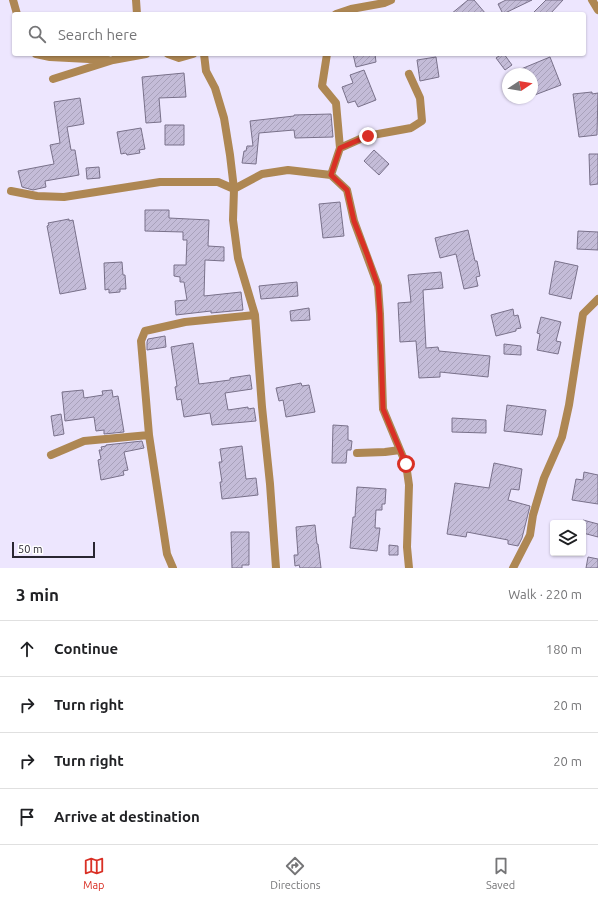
<!DOCTYPE html>
<meta charset="utf-8">
<style>
:root{--surface:#fff;--page:#f6f6f6;--text:#202124;--muted:#757577;--line:#e0e0e0;--accent:#d93025}
body{margin:0;font-family:Ubuntu,sans-serif;background:var(--page);color:var(--text)}
.controls{position:absolute;right:12px;bottom:12px;display:grid;overflow:hidden;border-radius:4px;box-shadow:0 1px 3px #0004}
.controls button{width:36px;height:36px;display:grid;place-items:center;padding:0;border:0;border-bottom:1px solid var(--line);background:var(--surface);color:var(--text);font:20px sans-serif}
.compass{position:absolute;left:502px;top:68px;width:36px;height:36px;border-radius:50%;background:var(--surface);box-shadow:0 1px 3px #0004;rotate:78deg}
.scale{position:absolute;left:12px;bottom:10px;width:83px;box-sizing:border-box;padding-left:4px;border:2px solid #292631;border-top:0;font-size:11px;line-height:14px;white-space:nowrap;color:#292631;-webkit-text-stroke:3px #fff;paint-order:stroke}
.stop{position:absolute;width:12px;height:12px;margin:-9px;border:3px solid #d93025;border-radius:50%;background:#fff}
.stop.end{background:#d93025;border-color:#fff;box-shadow:0 1px 4px #0008}
.list{margin:0;padding:0;list-style:none}
h2{display:flex;justify-content:space-between;align-items:center;height:52px;margin:0;padding:0 16px;font-size:17px}
h2 small{font-size:13px;font-weight:400;color:var(--muted)}
.list li{display:grid;grid-template-columns:26px 1fr auto;gap:12px;align-items:center;box-sizing:border-box;height:56px;padding:0 16px;border-top:1px solid var(--line)}
.list b{display:block;font-size:15px;white-space:nowrap}
.list em{font-size:13px;font-style:normal;color:var(--muted)}
.icon{flex:none;width:22px;height:22px;fill:none;stroke:currentColor;stroke-width:2;stroke-linecap:round;stroke-linejoin:round}
.map{position:relative;flex:none;width:598px;height:568px;overflow:hidden}
.search{position:absolute;background:var(--surface);box-shadow:0 1px 3px #0004;left:12px;right:12px;top:12px;height:44px;display:flex;align-items:center;gap:10px;box-sizing:border-box;padding:0 14px;border-radius:4px;color:var(--muted);font-size:15px}
.sheet{height:276px;background:var(--surface)}
nav{display:flex;justify-content:space-around;align-items:center;box-sizing:border-box;height:56px;border-top:1px solid var(--line);background:var(--surface);font-size:11px;color:var(--muted)}
nav a{display:grid;justify-items:center;gap:2px}
nav .on{color:var(--accent)}
.map>svg:first-child{display:block}
.building{fill:url(#building-hatch);stroke:#79718a}
.lines{fill:none;stroke-linecap:round;stroke-linejoin:round}
.minor{stroke:#ae8753;stroke-width:8}
.route{stroke:#d93025;stroke-width:5}
</style>
<div class="map">
<svg width="598" height="568" viewBox="0 0 598 568">
<defs>
<pattern id="building-hatch" width="6" height="6" patternUnits="userSpaceOnUse"><rect width="6" height="6" fill="#c4bcd8"/><path d="M-1 1l2-2M0 6l6-6M5 7l2-2" fill="none" stroke="#a8a1ba"/></pattern>
</defs>
<rect width="100%" height="100%" fill="#ede6fe"/>
<path class="building" d="M468,0h6l12,14h-35z
M506,0h26l-29,14 -5,-10z
M546,0h17l-13,14h-18z
M353,54h22l1,8 -20,5z
M502,54h2l8,11 -7,5 -9,-12z
M436,57l3,20 -19,4 -3,-21z
M550,57l11,28 -29,11v-22h-23z
M364,70l12,30 -18,7 -3,-6 -7,2 -6,-16 11,-4 -3,-8z
M184,73l2,24 -27,1 2,24 -15,1 -4,-46z
M592,92v2l6,-1 -1,42 -18,2 -6,-43z
M80,98l4,26 -17,3 4,23h4l4,25 -34,6 1,6 -13,3 -11,-3 -4,-16 36,-7 -4,-19 10,-2 -6,-41z
M331,114l2,23 -38,1 -1,-8 -35,3 -3,31 -14,-1 2,-12h2l1,-5h6l-3,-25 44,-5v-1z
M165,125h19v20h-19z
M141,128l4,21 -6,1 1,3 -13,2 -1,-2 -5,1 -4,-22z
M374,150l15,14 -10,11 -15,-14z
M589,154h9v30l-8,1z
M99,167l1,11 -13,1 -1,-11z
M340,202l4,34 -21,2 -4,-34z
M145,210h24v8l40,2 -1,26 16,1v14l-19,-1 -1,36 37,-4 2,18 -32,3v-2l-35,4 -1,-14 12,-1 -3,-18h-4v-5l-6,-1v-11h12l1,-25h-4v-8l-38,-1z
M69,219v2l4,-1 13,69 -26,5 -13,-68 2,-1 -1,-2z
M468,230l7,31h2l3,15 -4,1 2,9 -14,3 -8,-35 -16,4 -5,-20z
M578,231l20,1v18l-21,-1z
M555,261l23,5 -7,33 -22,-5z
M122,262l1,13h2l1,14h-6v3l-11,1v-4l-4,1 -1,-27z
M441,272l2,16 -20,2 3,58 12,-1 1,4 51,5 -2,21 -48,-5v5l-21,1 -3,-37 -16,1 -2,-39 13,-1 -3,-27z
M297,282l1,14 -37,3 -2,-13z
M309,308l1,12 -19,1 -1,-10z
M513,309l1,7 4,-1 3,13 -5,1v2l-20,5 -5,-21z
M541,317l20,5 -5,19 5,1 -3,12 -21,-4 3,-16 -3,-1z
M165,336l1,11 -19,3v-8l1,-3z
M193,343l6,41 31,-4v-2l20,-3 2,14 -27,4 3,17 20,-3v2l6,-1 2,13 -44,4 -2,-12 -26,4 -3,-18 -4,1 -2,-13 2,-1 -6,-39z
M504,344l17,2v9l-17,-1z
M301,383l1,3 7,-1 6,27 -29,5 -3,-17 -4,1 -3,-13z
M83,390l1,8 19,-3 -1,-4 10,-1 1,7 5,-1 6,36 -20,2v-4l-8,1 -2,-14 -29,4 -3,-29z
M507,405l39,5 -4,25 -38,-4z
M61,414l3,20 -10,2 -3,-20z
M452,418l34,2v13l-34,-1z
M333,425l15,1v14l4,1 -1,9h-4l-1,13h-14z
M142,441l2,7 -20,4 4,18 -5,1 1,4 -23,5 -3,-20 3,-1 -2,-9h3l-1,-3 5,-1v-1z
M242,446l4,33 10,-1 2,17 -36,4 -2,-17h2l-3,-20h3l-2,-13z
M494,463l28,6 -3,21 -8,-1 -3,11 22,6 -8,32 -4,8 -10,-2v-4l-41,-8 -1,5 -19,-3 8,-51 34,5z
M584,472l14,3v29l-26,-4 4,-21 7,1z
M357,487l29,2 -1,15h-3v6h-6l-1,18h5l-3,23 -27,-3 3,-31h2z
M583,520l15,4v13l-15,-4z
M315,525l2,19h1l3,24h-21l-1,-3 -4,1 -1,-11h4l-2,-28z
M231,532h18v33h-7v3h-10z
M389,545l9,1v9h-9z
M588,557l10,2v9h-12z"/>
<g class="lines">
<path class="minor" d="M13,0l4,14
M136,0l1,14
M592,0l6,10
M336,14l15,-5 33,-6 7,-3
M36,54l14,3 58,3
M168,54l11,4 14,-4
M204,54l2,17 9,17 9,30 6,37 4,34 -1,31 5,38 17,57 7,92 8,77 6,84
M327,54l-5,32 14,17 4,45
M53,79l60,-19 33,-6
M331,175l9,-27 27,-12 44,-8 11,-7 -2,-23 -11,-24
M11,191l26,5 27,1 96,-15h58l16,7 28,-15 26,-4 43,5 16,15 7,31 24,65 2,28 3,95 17,41
M357,453l28,-1 15,-2 6,14 3,21 -2,62 2,21
M51,455l33,-14 65,-6
M173,568l-6,-14 -18,-119 -8,-94 4,-10 40,-9 70,-7
M513,568l17,-33 3,-20 11,-37 18,-41 7,-32 14,-91 15,-15"/>
</g>
<g class="lines">
<path class="route" d="M368,136l-28,12 -9,27 16,15 7,31 13,33 11,32 2,28 3,95 23,55"/>
</g>
</svg>
<div class="controls">
<button><svg class="icon" aria-label="layers" viewBox="0 0 24 24"><path d="M12 4l9 5-9 5-9-5zM3 14l9 5 9-5"/></svg></button>
</div>
<svg class="compass" viewBox="-18 -18 36 36"><path d="M0-13l5 13h-10z" fill="#e53935"/><path d="M0 13l5-13h-10z" fill="#757577"/></svg>
<div class="scale">50 m</div>
<div class="stop" style="left:406px;top:464px"></div>
<div class="stop end" style="left:368px;top:136px"></div>
<div class="search"><svg class="icon" aria-label="search" viewBox="0 0 24 24"><circle cx="10" cy="10" r="6"/><path d="M15 15l6 6"/></svg>Search here</div>
</div>
<section class="sheet">
<h2>3 min<small>Walk · 220 m</small></h2>
<ul class="list">
<li><svg class="icon" aria-label="ahead" viewBox="0 0 24 24"><path d="M12 20V5M6 11l6-6 6 6"/></svg><div><b>Continue</b></div><em>180 m</em></li>
<li><svg class="icon" aria-label="right" viewBox="0 0 24 24"><path d="M7 20v-9h11M14 6l5 5-5 5"/></svg><div><b>Turn right</b></div><em>20 m</em></li>
<li><svg class="icon" aria-label="right" viewBox="0 0 24 24"><path d="M7 20v-9h11M14 6l5 5-5 5"/></svg><div><b>Turn right</b></div><em>20 m</em></li>
<li><svg class="icon" aria-label="arrive" viewBox="0 0 24 24"><path d="M6 21V4h12l-3 4 3 4H6"/></svg><div><b>Arrive at destination</b></div></li>
</ul>
</section>
<nav>
<a class="on"><svg class="icon" aria-label="map" viewBox="0 0 24 24"><path d="M3 6l6-2 6 2 6-2v14l-6 2-6-2-6 2zM9 4v14M15 6v14"/></svg>Map</a>
<a><svg class="icon" aria-label="directions" viewBox="0 0 24 24"><path d="M12 3l9 9-9 9-9-9zM9 14v-3h6M13 9l2 2-2 2"/></svg>Directions</a>
<a><svg class="icon" aria-label="saved" viewBox="0 0 24 24"><path d="M7 4h10v16l-5-4-5 4z"/></svg>Saved</a>
</nav>
